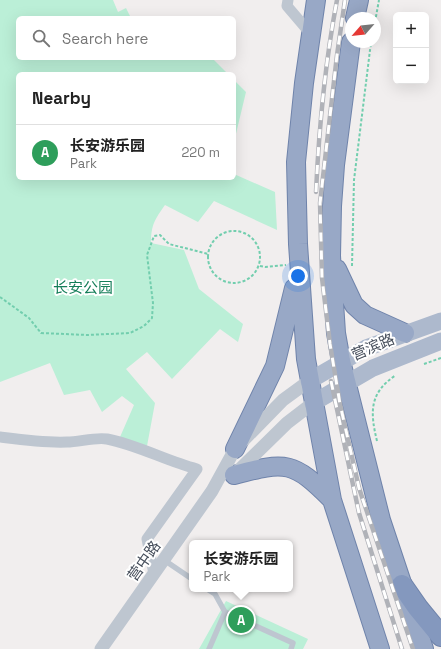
<!DOCTYPE html>
<meta charset="utf-8">
<style>
:root{--surface:#fff;--page:#f6f6f6;--text:#222;--muted:#767676;--line:#e0e0e0;--accent:#0b8043}
body{margin:0;font-family:"Space Grotesk","Noto Sans SC",sans-serif;background:var(--page);color:var(--text)}
.controls{position:absolute;right:12px;top:12px;display:grid;overflow:hidden;border-radius:6px;box-shadow:0 4px 16px #0002}
.controls button{width:36px;height:36px;display:grid;place-items:center;padding:0;border:0;border-bottom:1px solid var(--line);background:var(--surface);color:var(--text);font:20px sans-serif}
.compass{position:absolute;left:345px;top:12px;width:36px;height:36px;border-radius:50%;background:var(--surface);box-shadow:0 4px 16px #0002;rotate:242deg}
.you{position:absolute;left:298px;top:276px;width:14px;height:14px;margin:-10px;border:3px solid #fff;border-radius:50%;background:#1a73e8;box-shadow:0 0 0 6px #1a73e833}
.badge{display:grid;place-items:center;width:26px;height:26px;border-radius:50%;background:var(--accent);color:#fff;font-size:13px;font-weight:700}
.pin{position:absolute;translate:-50% -50%;border:2px solid #fff;box-shadow:0 1px 4px #0006}
.popup{position:absolute;left:189px;top:540px;width:104px;height:52px;box-sizing:border-box;display:grid;place-content:center;border-radius:6px;background:var(--surface);filter:drop-shadow(0 1px 3px #0005);font-size:13px;white-space:nowrap;color:var(--muted)}
.popup b{font-size:15px;color:var(--text)}
.popup::after{content:'';position:absolute;left:50%;top:100%;margin-left:-8px;border:8px solid transparent;border-top-color:var(--surface)}
.list{margin:0;padding:0;list-style:none}
h2{display:flex;justify-content:space-between;align-items:center;height:52px;margin:0;padding:0 16px;font-size:17px}
h2 small{font-size:13px;font-weight:400;color:var(--muted)}
.list li{display:grid;grid-template-columns:26px 1fr auto;gap:12px;align-items:center;box-sizing:border-box;height:56px;padding:0 16px;border-top:1px solid var(--line)}
.list b{display:block;font-size:15px;white-space:nowrap}
.list p{margin:0;font-size:13px;white-space:nowrap;color:var(--muted)}
.list em{font-size:13px;font-style:normal;color:var(--muted)}
.icon{flex:none;width:22px;height:22px;fill:none;stroke:currentColor;stroke-width:2;stroke-linecap:round;stroke-linejoin:round}
.map{position:relative;flex:none;width:441px;height:649px;overflow:hidden}
.search{position:absolute;background:var(--surface);box-shadow:0 4px 16px #0002;left:16px;top:16px;width:220px;height:44px;display:flex;align-items:center;gap:10px;box-sizing:border-box;padding:0 14px;border-radius:6px;color:var(--muted);font-size:15px}
.panel{position:absolute;background:var(--surface);box-shadow:0 4px 16px #0002;left:16px;top:72px;width:220px;height:108px;border-radius:6px}
.map>svg:first-child{display:block}
.green{fill:#bbefd7}
.lines{fill:none;stroke-linecap:round;stroke-linejoin:round}
.trunk-casing{stroke:#6f83aa;stroke-width:20}
.motorway-casing{stroke:#6f83aa;stroke-width:22}
.path{stroke:#72ceae;stroke-width:2;stroke-dasharray:3 2;stroke-linecap:butt}
.service{stroke:#bec6d0;stroke-width:5.5}
.minor{stroke:#bec6d0;stroke-width:11}
.tertiary{stroke:#bec6d0;stroke-width:13}
.primary{stroke:#adb9cd;stroke-width:17}
.trunk{stroke:#98a8c6;stroke-width:18}
.motorway{stroke:#8498be;stroke-width:20}
.rail-casing{stroke:#b0b2b8;stroke-width:4.5}
.rail{stroke:#fff;stroke-width:3;stroke-dasharray:9;stroke-linecap:butt}
.labels{text-anchor:middle;stroke-width:4;stroke-linejoin:round;paint-order:stroke}
.park-label{font-size:15px;fill:#157e59;stroke:#fff}
.street-label{font-size:15px;fill:#464e5b;stroke:#fff}
</style>
<div class="map">
<svg width="441" height="649" viewBox="0 0 441 649">
<rect width="100%" height="100%" fill="#f1eeee"/>
<path class="green" d="M0,0h113l5,12 8,-4 5,10h-113v40h194l16,16h-210v104h216v-4l41,18 2,38 -63,-29 -16,21 -33,-17c-10,14 -14,20 -14,38l33,7 15,39 44,35 -5,18 -18,-13 -48,50 -25,-27 -21,17 29,34 -8,43 -27,-9 14,-32 -12,-9 -20,16 -12,-22 -26,5 -14,-32 -50,19z
M234,80l12,12 -12,50z
M226,601l82,38 -5,10h-104z"/>
<g class="lines">
<defs>
<path id="trunk" d="M316,0l-12,83 -8,79 2,82 8,115 26,141 48,149
M355,18l4,-18
M351,42l-16,123 -3,41 -1,50 5,77 5,28 40,159 43,129
M337,269l17,36 11,10 40,18
M235,449l40,-83 19,-78
M234,475c53,-14 59,-14 98,25"/>
<path id="motorway" d="M402,585l16,23 23,28"/>
</defs>
<use href="#trunk" class="trunk-casing"/>
<use href="#motorway" class="motorway-casing"/>
<path class="path" d="M375,22l4,-22
M208 257a26 26 0 1 1 52 0a26 26 0 1 1-52 0Z
M260,266l5,1 21,-2
M352,266l2,-86 17,-138
M0,297l29,21 12,15 46,2 43,-2 14,-7 8,-8 1,-15 -6,-48 7,-19 6,-1 9,9 39,10
M424,364l17,-6
M377,441c-7,-29 -8,-48 19,-66"/>
<path class="service" d="M164,560l28,19
M207,589l8,5 10,18
M209,649l16,-37 68,31 -2,6"/>
<path class="minor" d="M288,0l-1,6 23,27
M0,437c23,3 44,6 67,5 12,0 28,-5 40,-3 31,6 59,22 90,30l-50,70 7,35"/>
<path class="tertiary" d="M235,474l52,-51 26,-20
M101,649l111,-158 23,-42 48,-49 26,-19"/>
<path class="primary" d="M309,381l57,-33 75,-27
M313,403l60,-35 68,-27"/>
<use href="#trunk" class="trunk"/>
<use href="#motorway" class="motorway"/>
<defs>
<path id="rail" d="M345,0l-8,55 -17,148 2,75 8,66 10,60 19,84 54,161
M316,192c3,-65 9,-129 21,-192
M331,381l28,132 43,136"/>
</defs>
<use href="#rail" class="rail-casing"/>
<use href="#rail" class="rail"/>
</g>
<g class="labels">
<g class="park-label">
<text x="83" y="293">长安公园</text>
</g>
<g class="street-label">
<text transform="translate(373 347) rotate(-23)" y="5">营滨路</text>
<text transform="translate(144 561) rotate(-55)" y="5">营中路</text>
</g>
</g>
</svg>
<div class="controls">
<button>+</button>
<button>−</button>
</div>
<svg class="compass" viewBox="-18 -18 36 36"><path d="M0-13l5 13h-10z" fill="#e53935"/><path d="M0 13l5-13h-10z" fill="#767676"/></svg>
<div class="you"></div>
<div class="pin badge" style="left:241px;top:620px;background:#2e9e5b">A</div>
<div class="popup"><b>长安游乐园</b>Park</div>
<div class="search"><svg class="icon" aria-label="search" viewBox="0 0 24 24"><circle cx="10" cy="10" r="6"/><path d="M15 15l6 6"/></svg>Search here</div>
<section class="panel">
<h2>Nearby<small></small></h2>
<ul class="list">
<li><span class="badge" style="background:#2e9e5b">A</span><div><b>长安游乐园</b><p>Park</p></div><em>220 m</em></li>
</ul>
</section>
</div>
